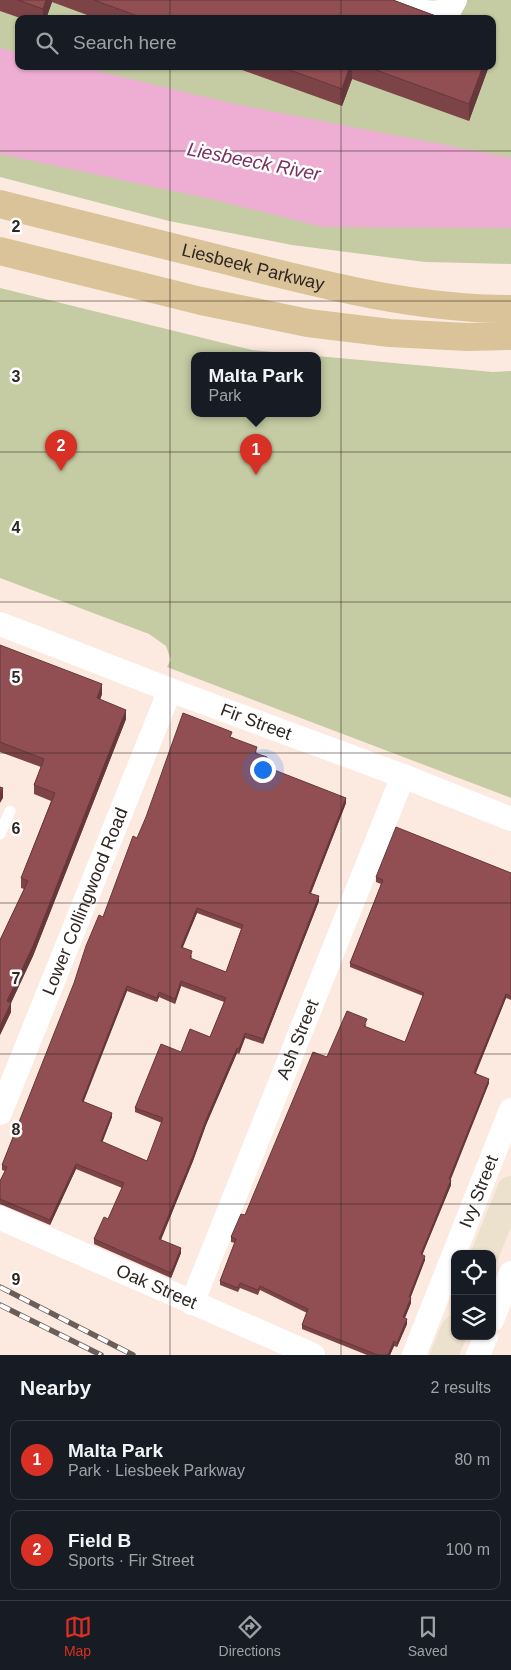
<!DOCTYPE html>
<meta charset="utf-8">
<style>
:root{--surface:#171b24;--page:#20242c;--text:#f1f3f6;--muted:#9ea1a6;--line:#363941;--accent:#d93025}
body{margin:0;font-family:Helvetica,sans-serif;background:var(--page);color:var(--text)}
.controls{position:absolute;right:15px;bottom:15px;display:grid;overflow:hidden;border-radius:10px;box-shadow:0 1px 4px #0004}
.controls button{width:45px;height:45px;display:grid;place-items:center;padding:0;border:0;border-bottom:1px solid var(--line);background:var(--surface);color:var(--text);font:25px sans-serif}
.you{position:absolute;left:262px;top:769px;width:18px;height:18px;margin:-12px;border:4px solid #fff;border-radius:50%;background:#1a73e8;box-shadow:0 0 0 8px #1a73e833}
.badge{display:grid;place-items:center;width:32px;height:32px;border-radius:50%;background:var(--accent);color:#fff;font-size:16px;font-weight:700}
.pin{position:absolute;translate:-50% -41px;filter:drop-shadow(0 1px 2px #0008)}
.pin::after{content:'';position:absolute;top:26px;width:18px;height:15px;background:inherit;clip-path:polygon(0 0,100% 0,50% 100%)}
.popup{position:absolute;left:191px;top:352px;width:130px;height:65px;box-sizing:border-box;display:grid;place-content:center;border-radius:10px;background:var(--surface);filter:drop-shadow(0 1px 4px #0005);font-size:16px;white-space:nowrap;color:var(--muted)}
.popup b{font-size:19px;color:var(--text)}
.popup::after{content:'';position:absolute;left:50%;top:100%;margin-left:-10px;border:10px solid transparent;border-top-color:var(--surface)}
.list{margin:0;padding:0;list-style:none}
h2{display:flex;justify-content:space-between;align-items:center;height:65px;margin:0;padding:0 20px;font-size:21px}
h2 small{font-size:16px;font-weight:400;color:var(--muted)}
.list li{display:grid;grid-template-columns:32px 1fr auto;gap:15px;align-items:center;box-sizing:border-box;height:80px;margin:0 10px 10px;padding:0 10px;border:1px solid var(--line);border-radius:10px}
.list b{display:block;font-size:19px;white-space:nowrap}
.list p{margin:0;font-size:16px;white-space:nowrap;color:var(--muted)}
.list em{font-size:16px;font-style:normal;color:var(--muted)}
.icon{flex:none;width:28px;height:28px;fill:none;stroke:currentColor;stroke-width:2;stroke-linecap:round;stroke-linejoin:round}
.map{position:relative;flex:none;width:511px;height:1355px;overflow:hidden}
.search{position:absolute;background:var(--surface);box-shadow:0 1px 4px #0004;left:15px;right:15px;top:15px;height:55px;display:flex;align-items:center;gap:12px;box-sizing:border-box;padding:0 18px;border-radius:10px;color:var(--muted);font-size:19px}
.sheet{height:245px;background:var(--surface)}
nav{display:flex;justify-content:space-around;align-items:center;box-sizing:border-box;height:70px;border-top:1px solid var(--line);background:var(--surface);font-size:14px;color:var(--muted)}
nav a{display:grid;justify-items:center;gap:2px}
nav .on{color:var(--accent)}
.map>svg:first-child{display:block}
.green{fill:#c5cca3;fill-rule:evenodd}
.water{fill:#eeaed4}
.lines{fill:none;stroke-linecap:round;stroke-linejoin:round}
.lane{stroke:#fff;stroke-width:11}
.street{stroke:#fff;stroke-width:24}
.secondary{stroke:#ece1cc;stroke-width:28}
.primary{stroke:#dac399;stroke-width:28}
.rail-casing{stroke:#695e58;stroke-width:5.5}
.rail{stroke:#fff;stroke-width:4;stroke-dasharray:11;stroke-linecap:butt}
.wall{fill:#7d4448;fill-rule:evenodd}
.shaded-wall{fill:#66373b}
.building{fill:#914f54;stroke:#66373b;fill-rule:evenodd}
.grid{fill:none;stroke:#2f2622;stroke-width:1;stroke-opacity:0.55}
.labels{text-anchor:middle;stroke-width:5;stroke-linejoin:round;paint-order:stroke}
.street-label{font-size:18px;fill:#2f2622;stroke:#fff}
.water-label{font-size:19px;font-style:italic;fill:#793060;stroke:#fff}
.grid-label{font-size:16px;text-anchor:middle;font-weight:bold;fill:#2f2622;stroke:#fff;stroke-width:5;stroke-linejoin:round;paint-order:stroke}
</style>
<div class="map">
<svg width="511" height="1355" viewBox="0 0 511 1355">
<rect width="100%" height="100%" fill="#fceae1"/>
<path class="green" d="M0,0h511v264l-86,-2 -133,-17 -123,-24 -169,-44zM19,19h473v47h-473z
M0,288l252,62 65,6h-122v58h122v-58l176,16 18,-1v427l-344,-131 4,-7 -5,-14 -17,-12 -149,-56z"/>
<path class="water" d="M0,48l19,5v13h57l154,37 281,55v70l-188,-1 -112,-28 -211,-45z"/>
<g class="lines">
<path class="lane" d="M0,834l10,-23"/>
<g class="street">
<path d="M389,0c22,8 38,18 61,9l5,-9"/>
<path id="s1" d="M0,624l170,66 233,86 108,43"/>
<path id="s2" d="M0,1113l170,-423"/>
<path id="s3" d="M0,1218l313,137"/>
<path id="s4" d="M192,1303l211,-527"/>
<path d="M492,1320l19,-47"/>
<path id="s5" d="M414,1355l97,-245"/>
<path d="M478,1355l8,-19"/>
</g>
<path class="secondary" d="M485,1254l26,-64
M444,1355l11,-26"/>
<g class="primary">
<path id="s6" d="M0,204c77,19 154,38 232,58 91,23 184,47 279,47"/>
<path d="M0,251l201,50 107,22 82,10 77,4 44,-1"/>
</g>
<defs>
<path id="rail" d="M0,1287l133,68
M0,1305l101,50"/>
</defs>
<use href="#rail" class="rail-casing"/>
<use href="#rail" class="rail"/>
</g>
<path class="wall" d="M0,0h393l51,19h-346l-46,-17 -6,17h-23l-23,-8z
M231,66h258l-20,55 -117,-42 -10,27z
M0,645l102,49 -2,6 26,19 -93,237 -22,47v9l-11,23v-95l24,-51 -3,-1v-10l30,-77 -17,-7v-9l7,-18 -41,-15z
M232,737l25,15 -1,1 11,9 -2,5 81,36 -35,90 8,8 -56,143 -18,-6 -6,16 -2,-1 -31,72 -13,36 -32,79 20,13 -10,25 -77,-34v-5l14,-20 14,-31 -46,-19 -26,56 -50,-21v-23l5,-10 -3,-1v-5l101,-248 34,-79zM197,913l44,16 -15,43 -35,-13 1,-3 -10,-8zM181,986l43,16 -14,35 -29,15 -46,56v4l27,11 -15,38 -45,-19 10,-25 -29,-16 44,-110 30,11 2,-5 16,7z
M511,873v127l-5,-2 -30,75 13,10 -39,97 1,5 -29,70 3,5 -15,38 1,5 -6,15 2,6 -10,23 -3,-1 -4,9h-23l-65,-26v-4l5,-12 -47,-23 -2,5 -18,-7 -2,4 -18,-7v-4l15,-38 -4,-1v-5l14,-22 82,-158 40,-34 -2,4 40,15 18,-46 -73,-29v-4l31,-79 -5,-2v-5z"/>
<path class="shaded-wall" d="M46,0h6v2l-6,17h-3v-10z
M493,37v17l-1,3v-17z
M350,66h2v13l-10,27v-17z
M483,66h6l-20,55v-17z
M102,684v10l-5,14v-10z
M126,710v9l-93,237 -22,47v9l-11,23v-9l7,-25z
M267,757v5l-3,9v-5z
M3,788v10l-3,5v-10z
M346,798v5l-37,95v-5z
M319,896v5l-56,143v-5z
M197,908v5l-16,39v-5z
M181,981v5l-6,18v-5z
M127,986v5l-45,115v-5z
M159,992v5l-2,5v-4z
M506,994v4l-32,79v-4z
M245,1033v5l-6,16v-5z
M237,1048v5l-31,72 -13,36 -34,83v-5l47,-119z
M489,1079v4l-40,101v-5z
M112,1113v4l-11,29v-5z
M76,1164v5l-26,56v-5z
M451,1180v5l-30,73v-4z
M181,1248v5l-10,25v-5z
M425,1256v4l-16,42v-5z
M411,1298v5l-8,19v-5z
M407,1319v5l-10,23v-4z
M394,1341v5l-4,9h-2z"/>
<path class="building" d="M18,0h28l-3,9z
M94,0h299l51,19h-298z
M279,66h71l-8,23z
M365,66h118l-14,38z
M0,645l102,39 -5,14 29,12 -93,236 -26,55 4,2 -11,23v-86l28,-59 -7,-3 34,-85 -21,-8 10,-26 -44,-17z
M183,713l49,19 -2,5 27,10 -2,6 12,4 -3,9 82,32 -37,95 10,3 -56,143 -18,-6 -6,16 -2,-1 -31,72 -13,36 -34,83 22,9 -10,25 -77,-34 10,-22 4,2 16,-36 -48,-19 -26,56 -50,-21v-18l7,-14 -5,-2 72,-182 12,-37 13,-31 4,2 30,-81 4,2 9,-21zM197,908l46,17 -17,47 -36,-14 2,-7 -11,-4zM181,981l45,17 -16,39 -20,-8 -9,23 -20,-8 -26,64 28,10 -16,43 -46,-20 11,-28 -30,-12 45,-115 30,12 2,-6 16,7z
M0,787l3,1 -3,5z
M396,827l115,46v123l-5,-2 -32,79 15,6 -40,100 2,1 -30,74 4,2 -16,41 2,1 -8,19 4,2 -10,24 -3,-2 -6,14h-10l-76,-30 6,-16 -48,-23 -2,4 -18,-7 -2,5 -18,-7 16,-42 -5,-2 10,-23 4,1 68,-163 14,5 20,-46 20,8 -3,7 41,16 19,-49 -74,-30 33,-83 -7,-3z"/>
<path class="grid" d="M170,0v19M341,0v19M170,66v1289M341,66v1289M0,151h511M0,301h511M0,452h511M0,602h511M0,753h511M0,903h511M0,1054h511M0,1204h511"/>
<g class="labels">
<g class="street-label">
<text dy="6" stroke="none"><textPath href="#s6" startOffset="261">Liesbeek Parkway</textPath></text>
<text dy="6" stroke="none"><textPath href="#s1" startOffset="274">Fir Street</textPath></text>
<text dy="6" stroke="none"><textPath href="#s2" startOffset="228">Lower Collingwood Road</textPath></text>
<text dy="6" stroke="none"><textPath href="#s4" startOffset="284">Ash Street</textPath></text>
<text dy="6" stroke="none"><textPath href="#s5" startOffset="176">Ivy Street</textPath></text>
<text dy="6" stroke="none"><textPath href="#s3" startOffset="171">Oak Street</textPath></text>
</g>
<g class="water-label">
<text transform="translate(254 161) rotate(11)" y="7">Liesbeeck River</text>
</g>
</g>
<g class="grid-label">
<text x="16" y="232">2</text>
<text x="16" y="382">3</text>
<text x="16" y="533">4</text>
<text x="16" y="683">5</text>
<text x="16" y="834">6</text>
<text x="16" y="984">7</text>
<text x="16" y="1135">8</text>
<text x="16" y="1285">9</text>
</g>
</svg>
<div class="controls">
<button><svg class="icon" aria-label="locate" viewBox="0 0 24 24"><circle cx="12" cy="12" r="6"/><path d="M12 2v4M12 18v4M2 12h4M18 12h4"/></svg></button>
<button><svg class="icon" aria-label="layers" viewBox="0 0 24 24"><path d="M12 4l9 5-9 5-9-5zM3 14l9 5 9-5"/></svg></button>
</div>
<div class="you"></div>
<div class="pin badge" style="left:256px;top:475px">1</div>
<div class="popup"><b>Malta Park</b>Park</div>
<div class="pin badge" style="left:61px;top:471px">2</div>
<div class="search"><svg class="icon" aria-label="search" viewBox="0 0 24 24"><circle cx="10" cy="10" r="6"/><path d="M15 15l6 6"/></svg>Search here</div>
</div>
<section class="sheet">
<h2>Nearby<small>2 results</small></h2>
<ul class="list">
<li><span class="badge">1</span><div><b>Malta Park</b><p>Park · Liesbeek Parkway</p></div><em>80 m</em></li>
<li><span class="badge">2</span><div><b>Field B</b><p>Sports · Fir Street</p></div><em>100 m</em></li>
</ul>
</section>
<nav>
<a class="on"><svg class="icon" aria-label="map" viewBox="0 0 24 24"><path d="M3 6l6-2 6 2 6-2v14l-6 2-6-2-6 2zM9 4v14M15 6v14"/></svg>Map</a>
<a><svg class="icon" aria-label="directions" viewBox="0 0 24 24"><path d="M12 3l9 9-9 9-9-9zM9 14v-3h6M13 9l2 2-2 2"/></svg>Directions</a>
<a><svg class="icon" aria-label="saved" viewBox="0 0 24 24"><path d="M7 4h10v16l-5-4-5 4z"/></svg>Saved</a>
</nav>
